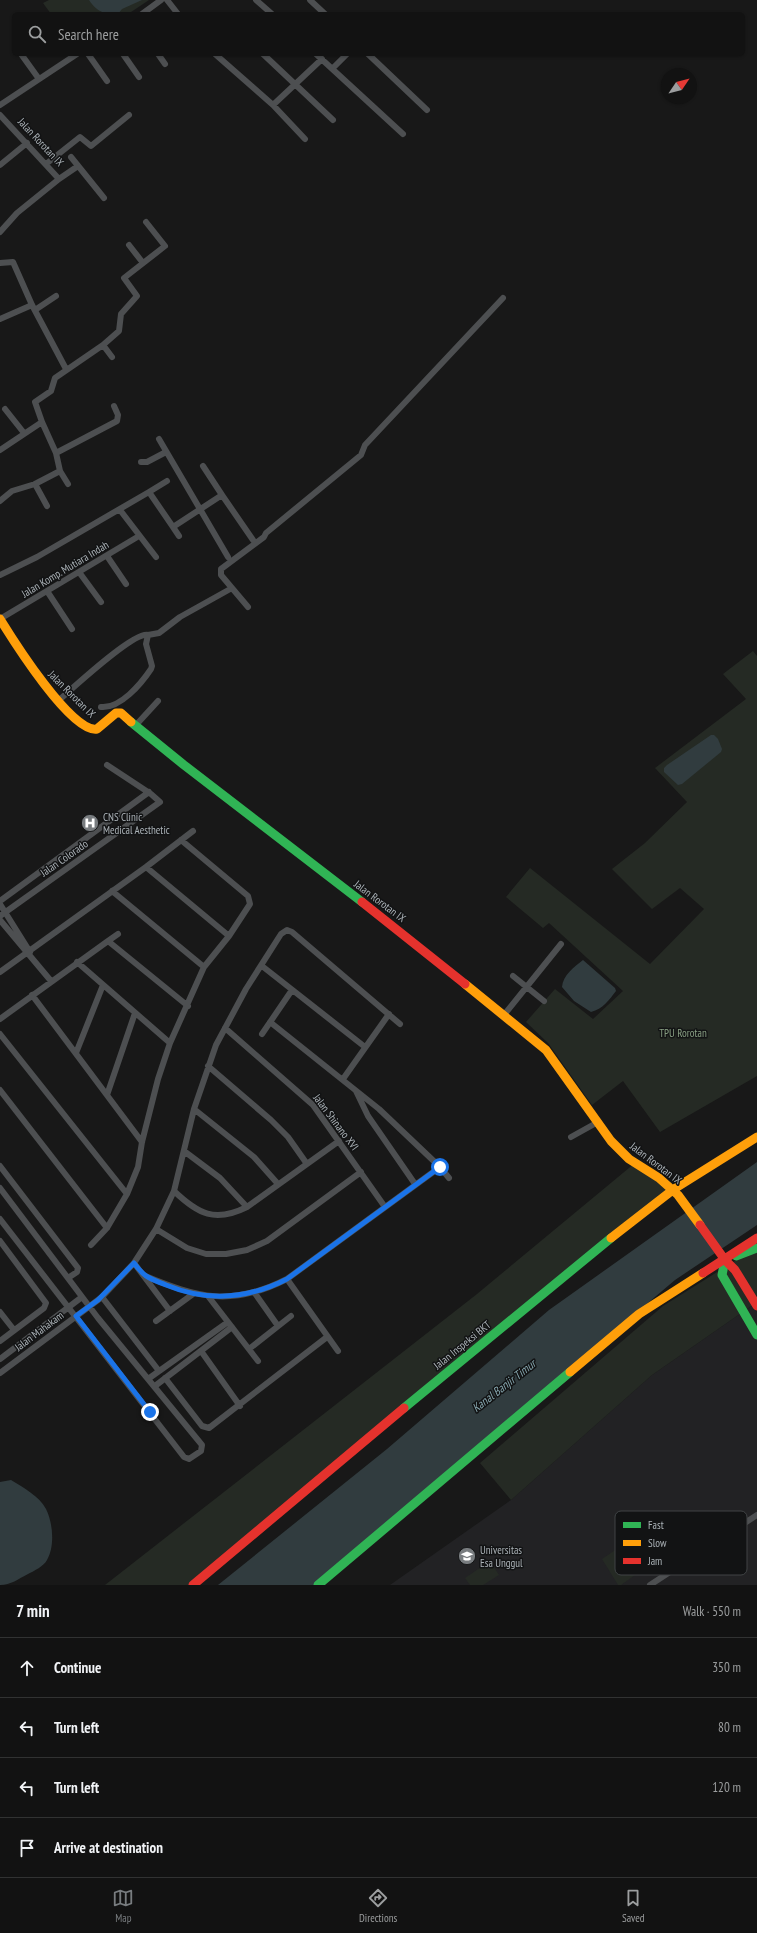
<!DOCTYPE html>
<meta charset="utf-8">
<style>
:root{--surface:#121212;--page:#1f2020;--text:#f1f3f6;--muted:#9c9e9f;--line:#313232;--accent:#787c7f}
body{margin:0;font-family:"PT Sans Narrow",sans-serif;background:var(--page);color:var(--text)}
.compass{position:absolute;left:661px;top:68px;width:36px;height:36px;border-radius:50%;background:var(--surface);box-shadow:0 1px 3px #0004;rotate:55deg}
.stop{position:absolute;width:12px;height:12px;margin:-9px;border:3px solid #1a73e8;border-radius:50%;background:#fff}
.stop.end{background:#1a73e8;border-color:#fff;box-shadow:0 1px 4px #0008}
.list{margin:0;padding:0;list-style:none}
h2{display:flex;justify-content:space-between;align-items:center;height:52px;margin:0;padding:0 16px;font-size:17px}
h2 small{font-size:13px;font-weight:400;color:var(--muted)}
.list li{display:grid;grid-template-columns:26px 1fr auto;gap:12px;align-items:center;box-sizing:border-box;height:60px;padding:0 16px;border-top:1px solid var(--line)}
.list b{display:block;font-size:15px;white-space:nowrap}
.list em{font-size:13px;font-style:normal;color:var(--muted)}
.icon{flex:none;width:22px;height:22px;fill:none;stroke:currentColor;stroke-width:2;stroke-linecap:round;stroke-linejoin:round}
.map{position:relative;flex:none;width:757px;height:1585px;overflow:hidden}
.search{position:absolute;background:var(--surface);box-shadow:0 1px 3px #0004;left:12px;right:12px;top:12px;height:44px;display:flex;align-items:center;gap:10px;box-sizing:border-box;padding:0 14px;border-radius:6px;color:var(--muted);font-size:15px}
.sheet{height:292px;background:var(--surface)}
nav{display:flex;justify-content:space-around;align-items:center;box-sizing:border-box;height:56px;border-top:1px solid var(--line);background:var(--surface);font-size:11px;color:var(--muted)}
nav a{display:grid;justify-items:center;gap:2px}
nav .on{color:var(--accent)}
.map>svg:first-child{display:block}
.built{fill:#222224}
.green{fill:#252a24}
.water{fill:#313c3f}
.lines{fill:none;stroke-linecap:round;stroke-linejoin:round}
.street{stroke:#4d4f51;stroke-width:6}
.fast{stroke:#30b455;stroke-width:9}
.slow{stroke:#ff9f0a;stroke-width:9}
.jam{stroke:#e5322d;stroke-width:9}
.route{stroke:#1a73e8;stroke-width:5}
.labels{text-anchor:middle;stroke-width:3;stroke-linejoin:round;paint-order:stroke}
.street-label{font-size:11px;fill:#abb2b7;stroke:#121314}
.poi-label{font-size:11px;fill:#abb2b7;stroke:#121314;text-anchor:start}
.park-label{font-size:11px;fill:#89a084;stroke:#121314}
.water-label{font-size:12px;font-style:italic;fill:#86a6ae;stroke:#121314}
.key{fill:#121314;stroke:#404345;stroke-width:1}
.key-label{font-size:11px;fill:#abb2b7}
</style>
<div class="map">
<svg width="757" height="1585" viewBox="0 0 757 1585">
<rect width="100%" height="100%" fill="#181818"/>
<path class="built" d="M757,1302v283h-367l121,-85 141,-125z"/>
<path class="green" d="M49,0h100l-21,14h-77l-8,-11z
M753,651l4,5v420l-97,56 -37,-51 -31,24 -44,-62 -22,-21 29,-33 38,30 30,-28 -74,-68 -6,5 -37,-31 24,-29 120,96 54,-55 -24,-21 -28,21 -40,-40 33,-26 42,-41 -32,-34 91,-69 -23,-25z
M635,1163l39,26 -481,396h-88l372,-291z
M757,1247v55l-105,73 -141,125 -31,-37 183,-157z
M669,1514l18,24 -66,47h-3l-16,-26z
M490,1561l9,14 -16,10h-13l-5,-7z"/>
<path class="water" d="M89,0h53l-20,9 -4,5c-14,0 -21,-2 -29,-14z
M711,735h3l4,4 4,10 -1,3 -39,32 -4,1 -14,-13v-4l3,-3z
M583,960l32,28 1,3c-7,9 -13,18 -25,21l-17,-11 -12,-14c1,-12 12,-20 21,-27z
M757,1162v63l-82,55 -360,305h-97l169,-136 162,-139z
M11,1480c13,8 28,16 35,29 7,14 9,37 1,51 -3,6 -13,11 -19,14 -10,5 -17,11 -28,11v-103z"/>
<g class="lines">
<path class="street" d="M167,0l11,14
M256,0l16,14
M310,0l15,14
M142,14l19,-14
M21,54l18,25
M88,54l19,27
M123,54l16,23
M158,54l7,10
M215,54l58,51
M263,54l70,66
M316,54l87,80
M368,54l59,56
M332,69l15,-15
M0,105l77,-51
M0,115l59,64 -42,34 -17,19
M305,139l-32,-34 49,-46
M71,157l33,41
M46,164l34,-27 11,9 38,-31
M0,165l27,-22
M59,179l19,-13
M129,245l14,18
M0,263l13,-1 19,43 34,64
M35,310l21,-14
M0,319l32,-14
M103,345l9,12
M5,409l19,24
M159,439l69,118
M0,450l42,-28 -7,-20 16,-11 4,-13 48,-33 16,-14 2,-17 16,-18 -13,-18 41,-32 -19,-24
M56,453l61,-32 1,-6 -4,-9
M141,462h6l19,-10
M203,466l19,29
M60,471l8,13
M35,484l12,22
M149,492l18,-11
M0,501l12,-10 23,-7 25,-13 -4,-18 -14,-31
M120,510l36,47
M173,527l6,9
M107,556l19,28
M79,572l22,30
M0,575l37,-18 112,-65 24,35 49,-32 31,45
M47,591l25,38
M248,607l-27,-32v-6l43,-32 2,-4 95,-78 4,-10 138,-147
M0,619l139,-83
M58,701c14,-12 76,-70 90,-66
M101,707c19,2 40,-23 50,-38l1,-3 -6,-22 2,-9 11,-2 21,-16 52,-29
M136,725l22,-24
M146,867l83,69
M112,891l92,76
M0,901l149,-109
M0,904l30,48
M0,916l160,-114 -9,-8 -44,-29
M0,920l51,61
M108,941l10,-7
M77,962l93,81
M262,966l103,81
M0,972l146,-105 47,-36
M513,976l31,25
M32,995l110,147
M504,1015l57,-71
M0,1019l108,-78 80,65
M270,1022l109,87 61,58 9,11
M225,1028l88,77 72,102
M0,1034l127,160
M262,1034l30,-44
M76,1053l27,-68
M208,1066l63,54 17,17 19,27
M343,1079l46,-65
M0,1090l107,138
M356,1091l12,25 47,68
M107,1095l28,-82
M194,1109l60,48 24,27
M571,1137l27,-15
M184,1151l36,27 27,29
M0,1166l78,102 -1,4 -9,6
M0,1188l98,130 104,127 -1,6 -12,8 -5,-2 -184,-238
M174,1191c24,23 41,32 73,16l92,-66
M156,1229l31,19 19,6h20l21,-4 20,-9 94,-69
M0,1241l46,62 -2,5 -44,33
M91,1245l16,-17 20,-34 11,-27 4,-25 16,-63 12,-36 34,-76 25,-31 21,-32 -2,-8 -67,-56
M134,1263l36,48
M143,1275c55,23 89,32 144,4l153,-112
M287,1279l51,72
M254,1292l24,34
M208,1296l50,65
M0,1312l14,18
M156,1321l37,-27
M249,1349l42,-33
M201,1351l39,55
M0,1359l82,-62
M159,1371l-57,-74 32,-34 22,-34 18,-38 20,-82 22,-64 30,-56 35,-55 6,-4 5,2 108,92
M0,1373l102,-76
M165,1378l37,48 7,2 118,-91
M148,1379l80,-57
M155,1386l77,-59
M650,1585l107,-70"/>
<path class="fast" d="M131,722l53,43 178,137
M736,1256l21,-8
M725,1260l-3,15 35,60
M404,1408l207,-170
M318,1585l252,-213"/>
<path class="slow" d="M0,619c13,21 72,115 97,110l19,-16h5l10,9
M465,984l81,66 65,91 18,18 30,19 19,17 22,30
M611,1238l63,-49 83,-52
M570,1372l69,-58 64,-41"/>
<path class="jam" d="M362,902l103,82
M700,1225l25,35 10,10 22,36
M703,1273l54,-35
M193,1585l211,-177"/>
</g>
<g class="lines">
<path class="route" d="M150,1412l-74,-96 22,-16 36,-37c11,15 15,15 32,22 41,17 82,14 121,-6l153,-112"/>
</g>
<defs>
<symbol id="hospital-disc" viewBox="-11 -11 22 22"><circle r="9.5" fill="#787c7f" stroke="#121314"/><path d="M-5-5h3v3.5h4V-5h3V5h-3V1.5h-4V5h-3Z" fill="#fff"/></symbol>
<symbol id="university-disc" viewBox="-11 -11 22 22"><circle r="9.5" fill="#787c7f" stroke="#121314"/><path d="M0-5L7-2L0 1L-7-2ZM-4 1L0 2.5L4 1V4Q0 6-4 4Z" fill="#fff"/></symbol>
</defs>
<g fill-rule="evenodd">
<use href="#hospital-disc" x="80" y="813" width="20" height="20"/>
<use href="#university-disc" x="457" y="1546" width="20" height="20"/>
</g>
<g class="labels">
<g class="street-label">
<text transform="translate(41 142) rotate(47)" y="4">Jalan Rorotan IX</text>
<text transform="translate(65 569) rotate(-31)" y="4">Jalan Komp. Mutiara Indah</text>
<text transform="translate(72 694) rotate(45)" y="4">Jalan Rorotan IX</text>
<text transform="translate(64 858) rotate(-35)" y="4">Jalan Colorado</text>
<text transform="translate(380 901) rotate(37)" y="4">Jalan Rorotan IX</text>
<text transform="translate(336 1122) rotate(53)" y="4">Jalan Shinano XVI</text>
<text transform="translate(656 1163) rotate(37)" y="4">Jalan Rorotan IX</text>
<text transform="translate(39 1331) rotate(-37)" y="4">Jalan Mahakam</text>
<text transform="translate(462 1345) rotate(-39)" y="4">Jalan Inspeksi BKT</text>
</g>
<g class="poi-label">
<text x="103" y="821">CNS Clinic<tspan x="103" dy="13">Medical Aesthetic</tspan></text>
<text x="480" y="1554">Universitas<tspan x="480" dy="13">Esa Unggul</tspan></text>
</g>
<g class="park-label">
<text x="683" y="1037">TPU Rorotan</text>
</g>
<g class="water-label">
<text transform="translate(504 1386) rotate(-38)" y="4">Kanal Banjir Timur</text>
</g>
</g>
<rect x="615" y="1511" width="132" height="64" rx="6" class="key"/>
<rect x="623" y="1522" width="18" height="6" fill="#30b455"/>
<rect x="623" y="1540" width="18" height="6" fill="#ff9f0a"/>
<rect x="623" y="1558" width="18" height="6" fill="#e5322d"/>
<g class="key-label">
<text x="648" y="1529">Fast</text>
<text x="648" y="1547">Slow</text>
<text x="648" y="1565">Jam</text>
</g>
</svg>
<svg class="compass" viewBox="-18 -18 36 36"><path d="M0-13l5 13h-10z" fill="#e53935"/><path d="M0 13l5-13h-10z" fill="#9c9e9f"/></svg>
<div class="stop" style="left:440px;top:1167px"></div>
<div class="stop end" style="left:150px;top:1412px"></div>
<div class="search"><svg class="icon" aria-label="search" viewBox="0 0 24 24"><circle cx="10" cy="10" r="6"/><path d="M15 15l6 6"/></svg>Search here</div>
</div>
<section class="sheet">
<h2>7 min<small>Walk · 550 m</small></h2>
<ul class="list">
<li><svg class="icon" aria-label="ahead" viewBox="0 0 24 24"><path d="M12 20V5M6 11l6-6 6 6"/></svg><div><b>Continue</b></div><em>350 m</em></li>
<li><svg class="icon" aria-label="left" viewBox="0 0 24 24"><path d="M17 20v-9H6M10 6l-5 5 5 5"/></svg><div><b>Turn left</b></div><em>80 m</em></li>
<li><svg class="icon" aria-label="left" viewBox="0 0 24 24"><path d="M17 20v-9H6M10 6l-5 5 5 5"/></svg><div><b>Turn left</b></div><em>120 m</em></li>
<li><svg class="icon" aria-label="arrive" viewBox="0 0 24 24"><path d="M6 21V4h12l-3 4 3 4H6"/></svg><div><b>Arrive at destination</b></div></li>
</ul>
</section>
<nav>
<a class="on"><svg class="icon" aria-label="map" viewBox="0 0 24 24"><path d="M3 6l6-2 6 2 6-2v14l-6 2-6-2-6 2zM9 4v14M15 6v14"/></svg>Map</a>
<a><svg class="icon" aria-label="directions" viewBox="0 0 24 24"><path d="M12 3l9 9-9 9-9-9zM9 14v-3h6M13 9l2 2-2 2"/></svg>Directions</a>
<a><svg class="icon" aria-label="saved" viewBox="0 0 24 24"><path d="M7 4h10v16l-5-4-5 4z"/></svg>Saved</a>
</nav>
